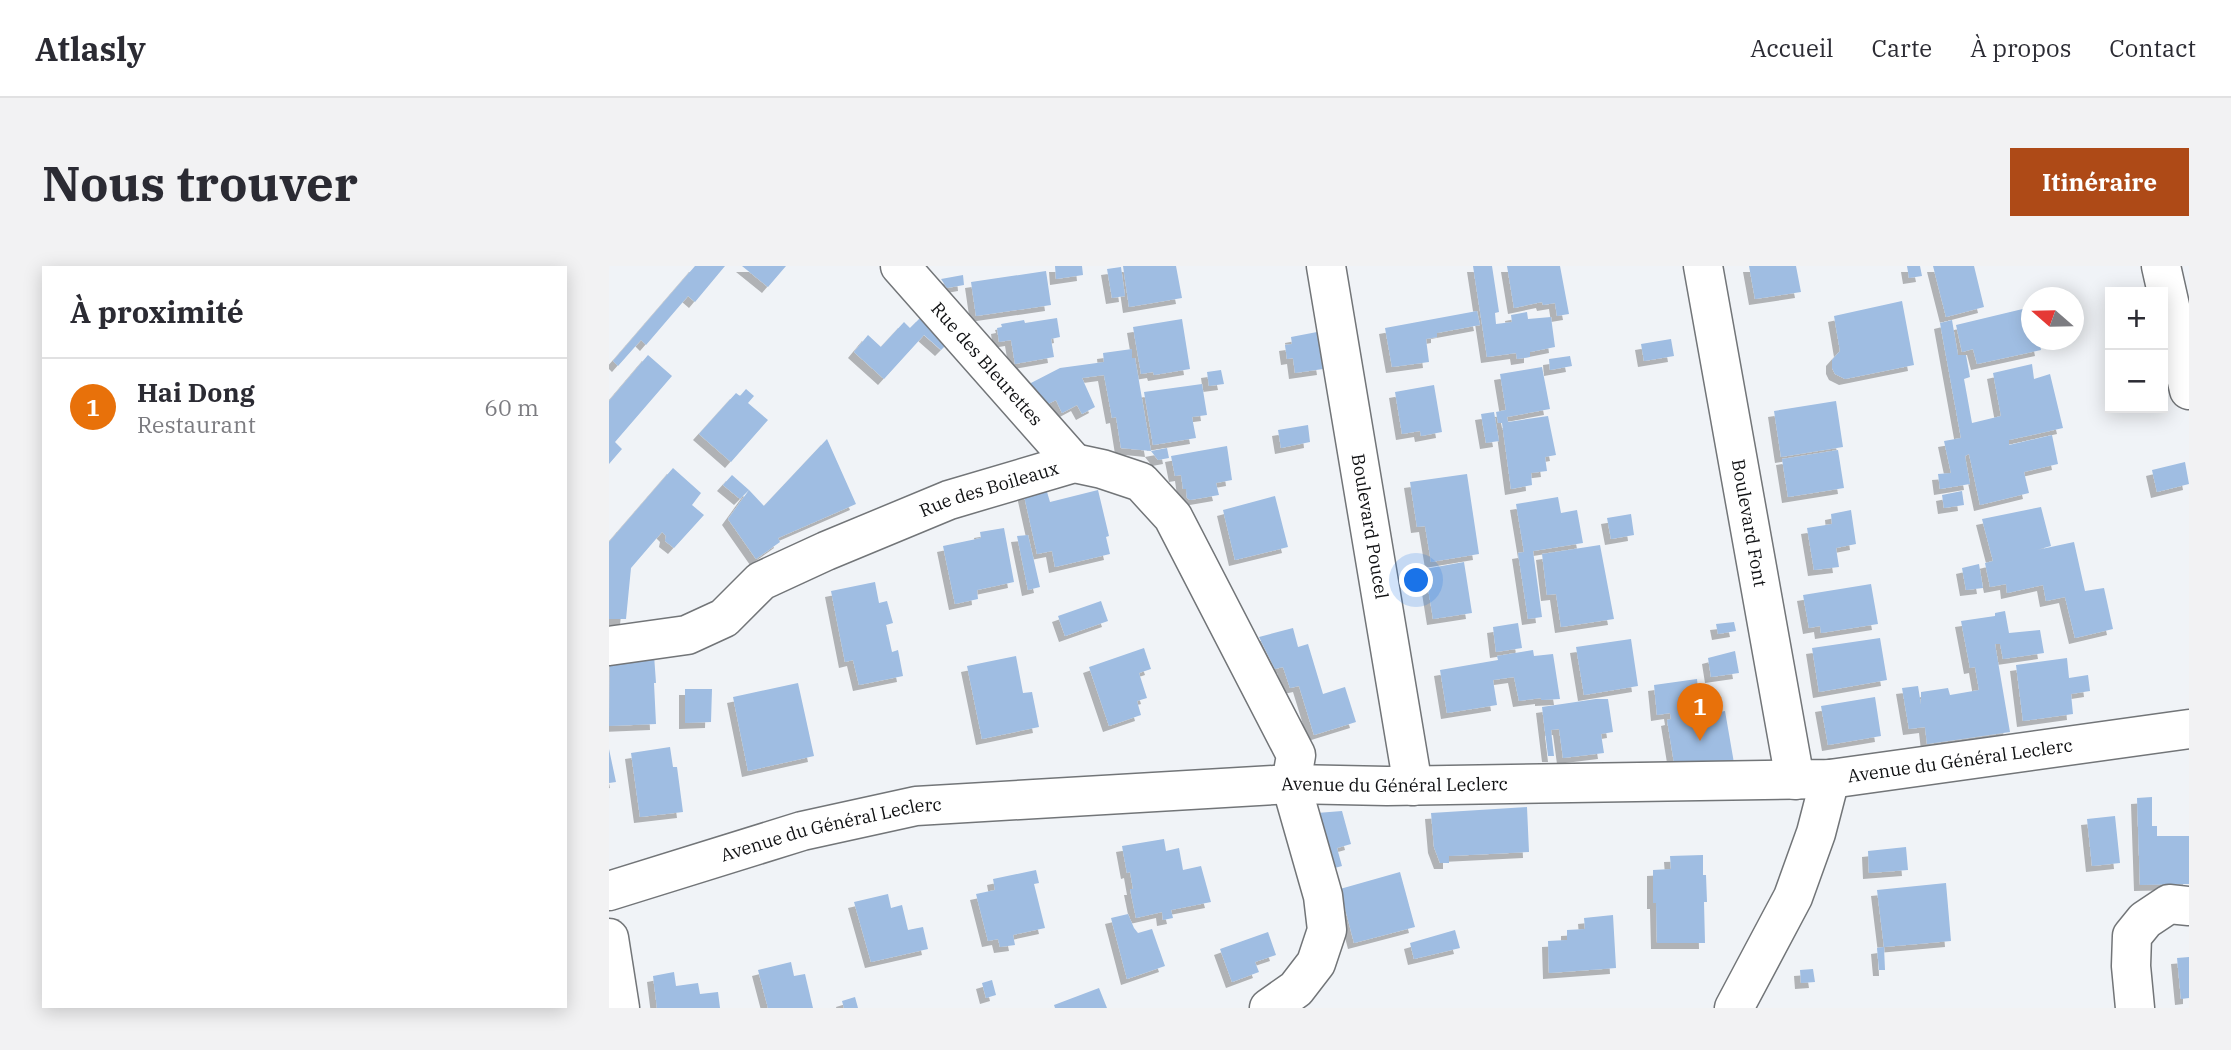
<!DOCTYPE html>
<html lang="fr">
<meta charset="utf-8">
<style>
:root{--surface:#fff;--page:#f2f2f3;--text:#2b2b33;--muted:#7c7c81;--line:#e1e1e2;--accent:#ae4a17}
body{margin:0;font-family:"IBM Plex Serif",serif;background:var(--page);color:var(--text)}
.controls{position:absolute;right:21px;top:21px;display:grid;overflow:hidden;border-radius:0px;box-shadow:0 4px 18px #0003}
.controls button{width:63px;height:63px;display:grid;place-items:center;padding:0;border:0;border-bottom:2px solid var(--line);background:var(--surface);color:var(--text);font:35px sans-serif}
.compass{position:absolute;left:1412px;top:21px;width:63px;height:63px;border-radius:50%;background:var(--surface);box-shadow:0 4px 18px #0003;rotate:290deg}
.you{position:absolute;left:808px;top:315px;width:24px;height:24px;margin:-18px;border:5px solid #fff;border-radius:50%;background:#1a73e8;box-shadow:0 0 0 10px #1a73e833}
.badge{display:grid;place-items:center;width:46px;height:46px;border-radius:50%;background:var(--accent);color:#fff;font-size:23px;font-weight:700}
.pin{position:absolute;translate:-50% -58px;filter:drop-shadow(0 2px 4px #0008)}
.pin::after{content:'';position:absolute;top:37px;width:24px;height:21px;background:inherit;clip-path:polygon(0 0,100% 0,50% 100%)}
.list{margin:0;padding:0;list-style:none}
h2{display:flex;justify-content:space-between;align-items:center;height:91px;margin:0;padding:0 28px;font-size:30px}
h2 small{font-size:23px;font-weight:400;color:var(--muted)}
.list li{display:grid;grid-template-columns:46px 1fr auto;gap:21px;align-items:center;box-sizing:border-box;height:98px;padding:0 28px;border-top:2px solid var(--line)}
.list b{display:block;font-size:26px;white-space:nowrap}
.list p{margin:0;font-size:23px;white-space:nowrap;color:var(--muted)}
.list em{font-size:23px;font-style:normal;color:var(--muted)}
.map{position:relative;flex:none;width:1580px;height:742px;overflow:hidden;border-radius:0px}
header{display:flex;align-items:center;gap:42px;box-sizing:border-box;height:98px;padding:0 35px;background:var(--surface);border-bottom:2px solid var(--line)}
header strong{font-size:33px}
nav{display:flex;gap:38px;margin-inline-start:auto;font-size:24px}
.intro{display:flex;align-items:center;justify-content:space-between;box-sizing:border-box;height:168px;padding:0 42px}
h1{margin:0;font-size:49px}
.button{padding:18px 32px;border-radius:0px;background:var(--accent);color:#fff;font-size:24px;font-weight:700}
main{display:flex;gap:42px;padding:0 42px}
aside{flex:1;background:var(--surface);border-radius:0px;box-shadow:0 4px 18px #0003}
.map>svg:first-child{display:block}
.building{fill:#9fbde2;filter:url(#shadow)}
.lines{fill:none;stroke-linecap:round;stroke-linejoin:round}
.street-casing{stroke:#727578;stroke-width:41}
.street{stroke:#fff;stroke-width:38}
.labels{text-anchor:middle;stroke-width:5;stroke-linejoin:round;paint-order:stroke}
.street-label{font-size:18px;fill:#101113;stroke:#f0f3f7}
</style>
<header>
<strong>Atlasly</strong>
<nav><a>Accueil</a><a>Carte</a><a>À propos</a><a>Contact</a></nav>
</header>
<div class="intro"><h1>Nous trouver</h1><a class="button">Itinéraire</a></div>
<main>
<aside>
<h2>À proximité<small></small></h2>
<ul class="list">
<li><span class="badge" style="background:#e8710a">1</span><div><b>Hai Dong</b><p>Restaurant</p></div><em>60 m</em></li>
</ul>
</aside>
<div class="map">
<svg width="1580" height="742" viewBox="0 0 1580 742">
<defs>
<filter id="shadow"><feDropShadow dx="-6" dy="6" stdDeviation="0" flood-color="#0004"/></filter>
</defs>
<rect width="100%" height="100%" fill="#f0f3f7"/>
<path class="building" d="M86,0h30l-30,36 -7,-6 -42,49 -5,-5 -23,26 -5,-5z
M133,0h44l-18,21z
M446,0h27l1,9 -27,4z
M514,0h53l6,32 -53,9z
M864,0h19l7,46 -4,1 1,11 16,-2 -1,-7 16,-3 1,7 23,-2 4,30 -25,5v5l-13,2 -1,-6 -29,4z
M898,0h53l9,48 -12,2 -2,-13 -12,2 -1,-3 -28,6z
M1140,0h47l5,26 -46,7z
M1298,0h13l2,10 -13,2z
M1324,0h41l10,41 -38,10z
M512,1l4,29 -13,2 -5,-29z
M437,5l5,34 -75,11 -5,-34z
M354,9l1,10 -17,3 -6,-9z
M1293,35l12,64 -69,14 -10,-5 -3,-6v-8l8,-9 -6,-35z
M1422,41v33h8l2,10 -64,14 -4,-15 -11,3 -6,-27z
M868,45l3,14 -43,8v4l-11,2 3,23 -37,5 -7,-39z
M313,50l10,11 -2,2 17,15 -6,6 -17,-15 -40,44 -30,-27 14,-17 13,12 23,-25 6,6z
M448,52l3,19 -9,2 3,18 -39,7 -4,-24 -12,2 -2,-14 5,-1 -1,-3 23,-4 1,3z
M573,53l8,50 -36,6 -1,-3 -12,2 -8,-47z
M1343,54l6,35h8l4,22 -6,2 8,44 29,-7 -8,-43 39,-9 2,15 16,-5 13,54 -54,12v5l43,-10 6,29 -34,8 5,21 -49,12 -11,-51 -4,2 5,28 -30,5 -2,-15 13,-1 -7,-32 17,-3 -21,-115z
M708,66l6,37 -28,4 -2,-15 -6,1 -2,-14 7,-1 -1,-7z
M1062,73l3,17 -30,5 -3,-17z
M523,83v9h3l16,93 -30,-3 -5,-31 -4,1 -8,-43 -22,3 13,29 -13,7 -5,-9 -15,8 -6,-13 -8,4 -19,-20 31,-16 44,-6 -1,-9z
M39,89l24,21 -57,66 7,7 -13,15v-63z
M961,90l2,10 -22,4 -1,-11z
M933,101l8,42 -43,8 1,5 40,-6 8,39 -11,2 2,14 -16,2 1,12 -21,4 -9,-66h-4l-2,-11 10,-2 -6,-36z
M612,104l3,14 -15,2 -2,-14z
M593,118l5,31 -15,2 4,21 -43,7 -9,-53z
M825,119l8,47 -21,4 -1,-5 -18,3 -7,-42z
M137,123l8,7 -6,7 20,17 -37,42 -32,-28 37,-41 4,3z
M1227,135l7,46 -62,10 -7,-46z
M885,146l5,29 -13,2 -5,-29z
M699,159l2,17 -29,6 -3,-18z
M218,173l29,65 -78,34 2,4 -24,17 -28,-40 21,-29 -9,9 -17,-14 9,-10 17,15 15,16z
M618,180l5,34 -16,3 3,12 -29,5 -3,-2 -1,-9h-3l-2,-14 -6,1 -4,-20z
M558,182l2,10 -11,2 -7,-9z
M1229,184l6,38 -56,9 -6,-38z
M1576,196l4,22 -32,8 -5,-22z
M64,202l28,25 -9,12 12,10 -30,33 -9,-7 1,-5 -4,-4 -31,36 -5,51h-17v-77z
M858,208l12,80 -48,8 -6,-36 -8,1 -7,-45z
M436,219l5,17 48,-12 11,46 -3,1 4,17 -55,13 -3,-16 -15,3 -14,-63z
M1353,225l2,14 -20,3 -2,-13z
M666,230l13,51 -53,13 -12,-50z
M949,231l3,16 16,-3 6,33 -50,8 9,66 -14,2 -10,-66 6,-1 -8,-48z
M1432,241l10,39 -14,4 37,-8 11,49 19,-3 9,41 -38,9 -10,-41 -19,4 -3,-16 -36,8 -1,-9 -16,3 -5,-24 8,-2 -11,-42z
M1242,244l5,34 -20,4 3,19 -25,3 -7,-42 25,-4 -1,-10z
M1022,248l3,21 -23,4 -4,-21z
M395,262l10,54 -37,8 1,9 -23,5 -12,-58 38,-8 -1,-6z
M419,269l12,52 -12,3 -11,-54z
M991,279l14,74 -53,8 -5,-33 -9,1 -5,-41z
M855,296l8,51 -39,6 -8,-50z
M1370,298l4,24 -17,2 -4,-22z
M266,316l4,21 8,-2 6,22 -7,2 6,27 6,-2 5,26 -44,9 -6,-25 -8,2 -14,-71z
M1262,318l7,40 -57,9 -1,-7 -11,2 -6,-33z
M492,335l7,20 -43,15 -7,-20z
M1396,345l4,22 31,-3 4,23 -41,6 -3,-15h-5l15,88 -83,12 -2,-17 -16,2 -7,-41 16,-2 3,19v-13l27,-4 2,7 29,-5 -4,-23 -5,1 -9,-47 34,-5v-3z
M1125,356l2,9 -18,3 -2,-10z
M909,357l4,25 -26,4 -3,-25z
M684,362l5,19 10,-3 15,50 22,-7 11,35 -42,13 -15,-49 -9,2 -7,-21 -8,2 -16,-32z
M1271,372l7,42 -68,12 -7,-44z
M1022,373l7,47 -54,9 -8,-48z
M535,382l7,21 -12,4 8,25 -10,3 4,14 -32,11 -20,-59z
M924,384l1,6 19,-2 7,45 -19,1v-2l-22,3 -5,-24 -21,3 4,25 -50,8 -7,-43 58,-10 -1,-4z
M1126,385l4,22 -28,4 -3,-19z
M45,389l2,28h-2l2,41 -47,2 1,-68z
M407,390l7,37 9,-1 7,35 -57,12 -15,-73z
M1458,392l2,20 19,-3 2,16 -19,3 2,20 -50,7 -7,-56z
M1088,413l3,28 17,-3 2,8 6,-1 9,52h-60l-7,-43 4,-1 -1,-6 -13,2 -3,-30z
M189,417l16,73 -66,15 -15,-74z
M76,423h27l-1,33 -26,1z
M1266,431l6,39 -53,9 -7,-39z
M987,433h12l5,33 -12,2 3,19 -41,5 -4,-29 -8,1 3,26h-6l-6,-49z
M61,481l3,20h4l6,45 -43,5 -9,-64z
M0,483l7,33 -7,1z
M1543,531v29h5v10h32v48l-49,1 -3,-87z
M918,541l2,45 -80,4v7h-9l-6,-16 -3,-34z
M733,545l9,33 -14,4 5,18 -11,3 -14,-56z
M1506,550l5,47 -28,3 -5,-47z
M555,573l2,12 13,-3 4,22 18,-4 10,36 -40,8 2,8 -10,2 -1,-8 -26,6 -6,-29h3l-3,-17 -3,1 -5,-27z
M1297,581l2,23 -39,3 -1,-22z
M1094,589v20h3l1,27h-3l1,41h-48l-1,-40h-3v-33l18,-1 -1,-13z
M427,604l3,13 -5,1 11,44 -32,7 2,10 -15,2 -2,-8 -10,2 -12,-47 19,-4 -2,-11z
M791,606l15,55 -61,16 -14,-54z
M1337,617l5,58 -67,6 1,23h-6l-2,-22 7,-1 -7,-57z
M279,628l3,14 11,-3 6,25 15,-3 5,22 -57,13 -17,-60z
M519,648l6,14 4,5 14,-4 13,37 -38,13 -16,-61z
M1004,649l3,53 -67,5 -1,-32 19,-1v-10l18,-1 -1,-11z
M846,664l5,18 -46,11 -4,-16z
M659,666l8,23 -21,7 4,10 -27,10 -12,-33z
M1580,691v41l-8,1 -4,-41z
M182,696l3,14 11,-2 8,34h-45l-10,-38z
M1204,703l2,13 -14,1 -1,-13z
M65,706l2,14 22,-3 2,11 18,-2 2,16h-63l-4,-32z
M383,714l4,15 -10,3 -4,-15z
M490,722l8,20h-52l-1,-3z
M246,731l3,11h-14l-2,-7z"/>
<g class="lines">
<defs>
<g id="street">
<path id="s1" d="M291,0l174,197"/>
<path id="s2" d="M717,0l87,520"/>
<path id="s3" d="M1094,0l92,514"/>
<path d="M1552,0l28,124"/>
<path id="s4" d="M0,380l78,-11 37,-17 37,-37 65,-30 123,-51 125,-37 28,6 39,13 32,35 123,238 -5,29 32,112 4,34 -11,33 -20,26 -27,19"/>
<path id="s5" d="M0,625l193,-60 114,-25 375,-22 96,2 443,-7 359,-50"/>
<path d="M0,672l11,70"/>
<path d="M1125,742l59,-111 23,-64 14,-54"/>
<path d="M1526,742l-4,-42 1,-30 13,-16 24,-16 20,2"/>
</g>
</defs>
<use href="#street" class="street-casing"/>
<use href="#street" class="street"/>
</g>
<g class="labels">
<g class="street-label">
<text dy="6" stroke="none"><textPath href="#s1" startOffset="131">Rue des Bleurettes</textPath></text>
<text dy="6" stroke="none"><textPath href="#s4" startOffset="418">Rue des Boileaux</textPath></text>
<text dy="6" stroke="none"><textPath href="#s3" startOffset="261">Boulevard Font</textPath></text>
<text dy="6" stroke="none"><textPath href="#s2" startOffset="264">Boulevard Poucel</textPath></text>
<text dy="6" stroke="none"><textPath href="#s5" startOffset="1365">Avenue du Général Leclerc</textPath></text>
<text dy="6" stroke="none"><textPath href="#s5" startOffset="798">Avenue du Général Leclerc</textPath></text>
<text dy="6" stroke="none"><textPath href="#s5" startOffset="231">Avenue du Général Leclerc</textPath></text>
</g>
</g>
</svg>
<div class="controls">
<button>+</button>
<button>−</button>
</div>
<svg class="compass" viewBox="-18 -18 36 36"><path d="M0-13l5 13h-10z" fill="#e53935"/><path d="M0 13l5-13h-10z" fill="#7c7c81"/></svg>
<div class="you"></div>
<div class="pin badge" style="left:1091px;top:475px;background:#e8710a">1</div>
</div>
</main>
